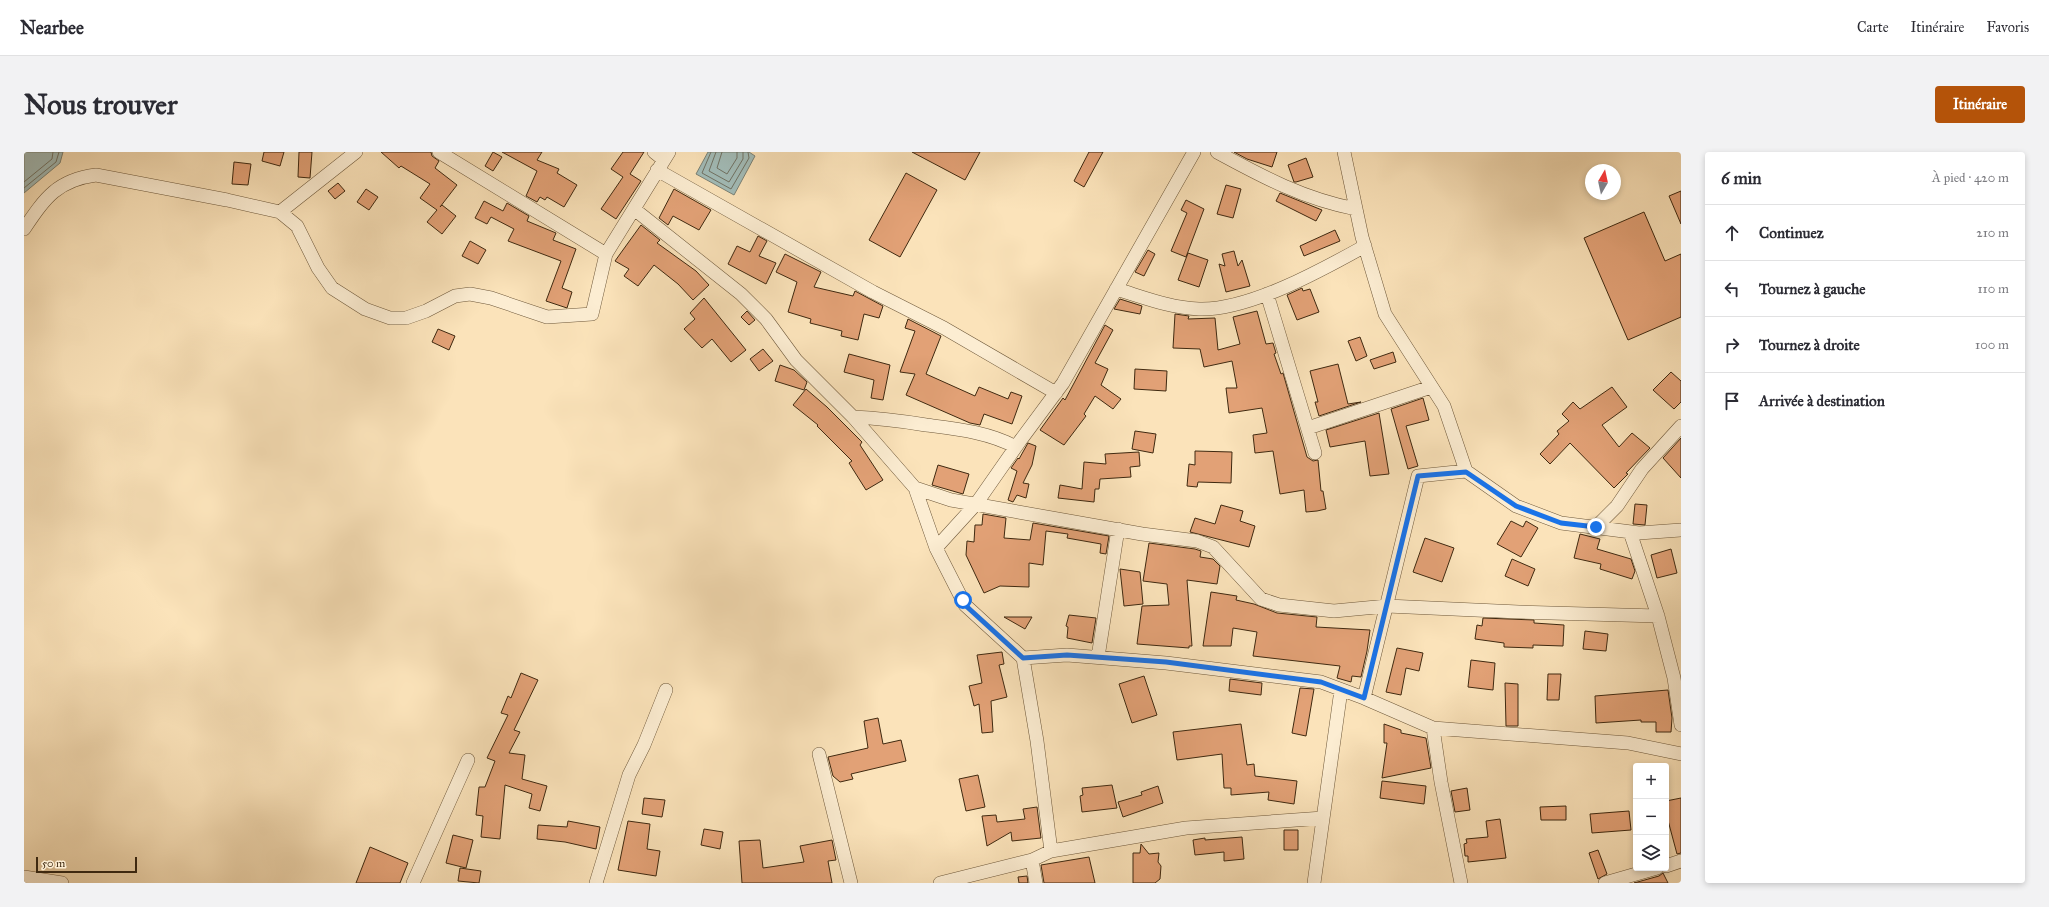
<!DOCTYPE html>
<html lang="fr">
<meta charset="utf-8">
<style>
:root{--surface:#fff;--page:#f2f2f3;--text:#2b2b33;--muted:#7c7c81;--line:#e1e1e2;--accent:#b45309}
body{margin:0;font-family:"IM FELL Great Primer",serif;background:var(--page);color:var(--text)}
.controls{position:absolute;right:12px;bottom:12px;display:grid;overflow:hidden;border-radius:4px;box-shadow:0 2px 6px #0003}
.controls button{width:36px;height:36px;display:grid;place-items:center;padding:0;border:0;border-bottom:1px solid var(--line);background:var(--surface);color:var(--text);font:20px sans-serif}
.compass{position:absolute;left:1561px;top:12px;width:36px;height:36px;border-radius:50%;background:var(--surface);box-shadow:0 2px 6px #0003;rotate:9deg}
.scale{position:absolute;left:12px;bottom:10px;width:101px;box-sizing:border-box;padding-left:4px;border:2px solid #3f2910;border-top:0;font-size:11px;line-height:14px;white-space:nowrap;color:#3f2910;-webkit-text-stroke:3px #fcedd2;paint-order:stroke}
.stop{position:absolute;width:12px;height:12px;margin:-9px;border:3px solid #1a73e8;border-radius:50%;background:#fff}
.stop.end{background:#1a73e8;border-color:#fff;box-shadow:0 1px 4px #0008}
.list{margin:0;padding:0;list-style:none}
h2{display:flex;justify-content:space-between;align-items:center;height:52px;margin:0;padding:0 16px;font-size:17px}
h2 small{font-size:13px;font-weight:400;color:var(--muted)}
.list li{display:grid;grid-template-columns:26px 1fr auto;gap:12px;align-items:center;box-sizing:border-box;height:56px;padding:0 16px;border-top:1px solid var(--line)}
.list b{display:block;font-size:15px;white-space:nowrap}
.list em{font-size:13px;font-style:normal;color:var(--muted)}
.icon{flex:none;width:22px;height:22px;fill:none;stroke:currentColor;stroke-width:2;stroke-linecap:round;stroke-linejoin:round}
.map{position:relative;flex:none;width:1657px;height:731px;overflow:hidden;border-radius:4px}
header{display:flex;align-items:center;gap:24px;box-sizing:border-box;height:56px;padding:0 20px;background:var(--surface);border-bottom:1px solid var(--line)}
header strong{font-size:19px}
nav{display:flex;gap:22px;margin-inline-start:auto;font-size:14px}
.intro{display:flex;align-items:center;justify-content:space-between;box-sizing:border-box;height:96px;padding:0 24px}
h1{margin:0;font-size:28px}
.button{padding:10px 18px;border-radius:4px;background:var(--accent);color:#fff;font-size:14px;font-weight:700}
main{display:flex;gap:24px;padding:0 24px}
aside{flex:1;background:var(--surface);border-radius:4px;box-shadow:0 2px 6px #0003}
.map>svg:first-child{display:block}
.water{fill:#a2bcb8;stroke:#7a8175}
.lines{fill:none;stroke-linecap:round;stroke-linejoin:round}
.shore{stroke:#707264;stroke-width:1}
.building{fill:#e2a176;stroke:#3f2910}
.minor-casing{stroke:#6e583a;stroke-width:14}
.minor{stroke:#fcedd2;stroke-width:13}
.route{stroke:#1a73e8;stroke-width:5}
</style>
<header>
<strong>Nearbee</strong>
<nav><a>Carte</a><a>Itinéraire</a><a>Favoris</a></nav>
</header>
<div class="intro"><h1>Nous trouver</h1><a class="button">Itinéraire</a></div>
<main>
<div class="map">
<svg width="1657" height="731" viewBox="0 0 1657 731">
<rect width="100%" height="100%" fill="#fbe3ba"/>
<filter id="stains"><feTurbulence type="fractalNoise" baseFrequency=".005" numOctaves="4"/><feColorMatrix values="0 0 0 0 .2 0 0 0 0 .09 0 0 0 0 .02 0 0 0 .5 -.17"/></filter>
<radialGradient id="worn" r=".72"><stop offset=".6" stop-color="#630" stop-opacity="0"/><stop offset="1" stop-color="#630" stop-opacity=".3"/></radialGradient>
<path class="water" d="M0,0h39l-3,11 -36,30z
M684,0h41l6,4 -21,39 -38,-21z"/>
<g class="lines">
<path class="shore" d="M687,0l-9,21 29,16 18,-31 -1,-6
M692,0l-7,19 20,11 14,-23v-7
M698,0l-5,16 10,6 10,-16v-6
M0,30l28,-23 1,-7
M0,36l32,-26 3,-10"/>
</g>
<path class="building" d="M240,0h20l-4,14 -18,-5z
M275,0h13l-2,26 -12,-1z
M357,0h50l1,4 7,5 -4,7 22,17 -17,22 2,-2 14,11 -14,18 -15,-12 10,-12 -17,-12 10,-14 -29,-18 -2,2z
M469,0l9,5 -9,14 -8,-5z
M478,0h40l-5,8 22,9 -2,4 20,12 -13,22 -17,-10 -2,3 -5,-3 -3,5 -11,-6 11,-25z
M599,0h21l-14,22 11,7 -25,38 -15,-10 22,-32 -12,-8z
M888,0h68l-15,28z
M1065,0h14l-19,35 -10,-6z
M1210,0h43l-5,15 -25,-8z
M1282,6l7,19 -17,5h-2l-6,-17z
M210,10l17,2 -3,21 -16,-1z
M882,21l31,17 -37,67 -31,-17z
M314,31l7,8 -10,8 -7,-8z
M1202,33l15,4 -8,29 -16,-4z
M342,37l12,8 -9,13 -12,-8z
M650,37l37,21 -12,20 -26,-14 -5,9 -9,-7z
M1657,39v33l-12,-28z
M1256,41l42,17 -6,11 -40,-20z
M1162,48l18,9 -18,48 -15,-6 16,-38 -6,-3z
M460,49l19,10 4,-8 22,13 -2,5 29,12 -3,7 23,9 -14,39 10,4 -5,16 -21,-7 15,-40 -53,-20 6,-12 -23,-12 -4,7 -12,-6z
M1620,60l21,49 16,-7v63l-53,23 -44,-102z
M617,73l19,15 -3,3 39,28 13,14 -16,15 -15,-16 -24,-19 -16,21 -14,-10 5,-7 -14,-8z
M1311,78l5,11 -36,15 -4,-10z
M734,84l9,5 -8,15 17,7 -10,21 -38,-20 9,-18 13,6z
M446,89l16,9 -8,14 -16,-8z
M1124,98l7,4 -11,22 -9,-4z
M1210,99l4,15 4,-6 8,26 -24,6 -7,-28 6,2 -3,-12z
M1164,101l20,7 -9,27 -21,-7z
M761,102l36,18 -7,15 39,9 2,-5 28,15 -4,12 -15,-4 -6,26 -17,-4 1,-5 -32,-8 1,-4 -23,-7 9,-30 -21,-10z
M1278,136l1,3 7,-2 9,23 -22,8 -10,-25z
M680,146l42,52 -15,12 -19,-23 -10,9 -18,-19 11,-10 -5,-6z
M1096,147l22,7 -2,8 -26,-5z
M723,159l8,9 -6,5 -8,-8z
M1233,159l9,33 7,-1 3,10 -2,1 7,20 2,-1 24,84 6,4 5,-1 3,31h2l3,18 -9,2 -11,1 -2,-22 -24,4 -7,-43 -18,2 -2,-18 14,-2 -5,-25 -33,5 -3,-25h11l-5,-27 -28,6 -4,-18 -27,-1 2,-34 14,2 -1,3 27,-1 3,32 22,-6 -7,-27z
M884,167l33,17 -15,38 49,22 4,-9 29,12 3,-7 11,4 -10,28 -28,-10 -4,11 -10,-2 -64,-28 9,-21 -15,-2 15,-41 -10,-3z
M1081,173l8,5 -18,33 13,6 -7,16 20,14 -8,10 -18,-13 -11,18 2,2 -22,29 -24,-15 23,-32 2,2z
M414,177l17,7 -6,14 -17,-8z
M1336,185l7,19 -11,5 -8,-20z
M739,197l10,12 -14,10 -9,-12z
M1369,200l3,10 -22,7 -4,-9z
M825,202l41,11 -7,35 -12,-2 3,-18 -30,-8z
M1314,212l10,40 13,-2 -42,14 -4,-14h3l-8,-31z
M756,213l14,5 13,12 -3,8 -29,-9z
M1111,217l32,2 -1,20 -32,-2z
M1647,220l10,9v21l-7,7 -21,-19z
M1588,235l15,20 -25,18 17,22 13,-14 18,15 -24,25 2,1 -14,14 -44,-45 -20,21 -10,-10 19,-20 -2,-3 12,-10 -7,-7 11,-12 7,7z
M782,237l21,18 35,35 -2,3 23,35 -17,10 -17,-27 3,-2 -35,-35 1,-1 -25,-20z
M1399,246l6,22 -23,6 12,40 -10,3 -17,-60z
M1355,261l10,61 -19,2 -5,-35 -35,6 -4,-17z
M1111,279l21,3 -3,19 -21,-4z
M1657,286v40l-18,-20z
M1004,291l8,3 -4,19 -9,18 6,1 -3,14 -9,-3 -4,7 -5,-2 9,-29 -6,-3 7,-10 1,1z
M1171,299l37,1 -1,31 -33,-1 -1,5 -10,-1 2,-22 6,1z
M1115,300l1,14 -10,1 1,10 -31,2 -1,10h-4l-1,13 -36,-4 2,-13 22,4 2,-27 22,2 -1,-10z
M914,313l31,9 -6,20 -31,-9z
M1611,352l12,1 -2,20 -12,-1z
M1197,353l22,6 -3,10 15,5 -6,21 -59,-15 5,-14 20,6z
M959,362l23,4 -2,20 26,2 3,-17 76,13 -3,18 -6,-1 1,-9 -34,-6 1,-4 -22,-3 -3,34 -14,-2v24l-29,-1 -16,7 -18,-38 1,-14 7,1 1,-17h7z
M1487,369l12,6 3,-6 12,7 -17,29 -24,-13z
M1556,382l20,5 -3,10 34,10 4,12 -3,8 -32,-10 1,-5 -27,-6z
M1401,386l29,10 -12,34 -29,-10z
M1125,391l46,6 6,2 -1,6 13,2 7,7 -3,18 -30,-4 5,66h-3v2l-52,-4 5,-38 27,-1 -2,-21 -24,-3z
M1647,397l6,24 -20,5 -6,-23z
M1488,407l23,10 -7,17 -23,-10z
M1096,417l20,3 3,32 -19,2z
M1187,440l26,4 -1,4 18,4 23,9 40,4 -1,10 54,3 -3,21 -6,26 -9,-1 -1,6 -14,-4 3,-12 -87,-10 4,-24 -24,-4 -2,18h-28z
M1045,463l27,3 -4,25 -25,-5 1,-11 -2,-1z
M980,465h28l-7,12z
M1459,466l51,2v3l30,2 -1,21 -30,-1v3l-29,-1v-4l-29,-4 2,-14 5,1z
M1561,479l23,3 -2,17 -23,-2z
M1373,496l26,5 -4,18 -13,-3 -5,27 -15,-3z
M978,500l2,12 -5,1 8,32 -16,4 2,31 -11,1 -3,-29 -5,2 -5,-20 13,-3 -5,-28z
M1447,508l24,3 -2,27 -25,-3z
M497,521l17,7 -24,50 6,2 -11,21 16,2 -3,24 25,7 -7,25 -11,-3 3,-14 -27,-9 -5,54 -19,-2 2,-21 -7,-1 3,-28h6l10,-26 -8,-3 21,-43 -7,-2 7,-17 3,2z
M1524,522h13l-2,26h-12z
M1120,524l13,39 -25,8 -13,-39z
M1206,527l32,4 -1,12 -32,-4z
M1481,531l13,1v42h-12z
M1276,536l14,1 -8,47 -14,-3z
M1644,538l4,28 -1,14h-15v-10h-15v-2l-45,3 -1,-27z
M854,566l5,26 18,-4 5,21 -55,13 2,5 -13,3 -7,-6 -5,-19 40,-9 -4,-27z
M1217,572l6,41 7,-1 1,12 42,5 -3,23 -26,-4 1,-8 -38,3v-7h-7l-2,-34 -45,6 -4,-28z
M1360,572l17,6v3l25,5 5,30 -49,10 5,-35h-3z
M954,623l7,32 -19,4 -7,-32z
M1358,629l44,5 -2,18 -44,-6z
M1088,633l5,23 -35,4 -2,-16 3,-1 -1,-7z
M1134,634l5,17 -40,14 -5,-15 24,-7 -1,-3z
M1443,636l3,22 -15,2 -4,-21z
M620,646l21,2 -3,17 -20,-3z
M1657,646v55l-4,1 -11,-41v-12z
M1542,654v14h-25l-1,-13z
M1013,655l4,31 -29,3 -1,-9 -24,14 -5,-30 14,-1 1,7 28,-3 -2,-10z
M1605,659l2,19 -39,3 -2,-19z
M1476,667l6,39 -38,4v-6h-3l-1,-12 3,-1 -1,-4 22,-2 -2,-16z
M544,669l32,6 -4,22 -31,-7 -28,-3 1,-14 29,2z
M604,669l22,3 -3,25 13,2 -4,25 -38,-6z
M680,677l19,3 -3,17 -19,-4z
M1260,678h14v20h-14z
M429,683l20,5 -7,28 -20,-5z
M1218,685l2,22 -20,2v-9l-29,3 -2,-15 12,-2v2z
M736,688l3,28 41,-6 -4,-16 32,-6 4,20 -8,1 4,22h-90l-3,-42z
M1117,692l8,10 10,-1 -1,9 3,4 -1,13 -5,4h-22v-30h7z
M346,695l38,16 -8,20h-44z
M1574,698l9,24 -9,5 -9,-26z
M1065,705l6,26h-51l-3,-18z
M436,716l21,3 -2,12 -21,-2z
M1639,721l5,10h-34l25,-7z
M1003,724l1,7h-9l-1,-6z"/>
<g class="lines">
<defs>
<path id="minor" d="M415,0l167,102
M630,0l10,8
M1193,0c46,25 87,47 139,57
M1320,0l18,85 23,77 59,92 22,65 50,35 45,17 78,10 42,-3
M633,18l216,122 71,36 112,65
M610,57l107,85 25,25 30,41 57,57 62,71 21,60 29,57 58,53 14,83 14,110
M256,60l76,-60
M0,77c21,-31 33,-49 72,-54l131,25 53,12 17,14 21,42 14,20 33,21 25,9h16l20,-7 29,-15 15,-2 21,4 56,19 45,-3 14,-60 63,-102
M1092,137c27,8 54,19 83,20 49,2 123,-39 166,-63
M1243,142l48,159
M829,265c25,1 49,4 73,8 31,4 62,7 90,22
M1284,276l123,-41
M891,336l36,12 191,34 55,7 16,6 48,52 18,6 55,6 53,-5 132,6 139,4
M1572,375l21,-21 25,-37 39,-43
M1606,380l28,84 16,62 7,47
M912,396l40,-44 44,-63 43,-58 131,-231
M1074,505l20,-128
M999,506l44,-3 99,8 155,19 43,16 69,30 8,54 20,101
M1340,546l54,-222 48,-5
M1409,576l195,15 53,11
M795,602l32,129
M1008,708l4,23
M1642,714l15,-5
M0,725l38,6
M389,731l55,-123
M572,731l33,-108 15,-30 22,-55
M916,731l92,-23 19,-9 135,-23 137,-10
M1290,731l27,-193
M1581,731l52,-15"/>
</defs>
<use href="#minor" class="minor-casing"/>
<use href="#minor" class="minor"/>
</g>
<g class="lines">
<path class="route" d="M939,448l2,5 58,53 44,-3 99,7 155,20 43,16 54,-222 48,-4 50,34 45,17 35,4"/>
</g>
<rect width="100%" height="100%" filter="url(#stains)"/>
<rect width="100%" height="100%" fill="url(#worn)"/>
</svg>
<div class="controls">
<button>+</button>
<button>−</button>
<button><svg class="icon" aria-label="layers" viewBox="0 0 24 24"><path d="M12 4l9 5-9 5-9-5zM3 14l9 5 9-5"/></svg></button>
</div>
<svg class="compass" viewBox="-18 -18 36 36"><path d="M0-13l5 13h-10z" fill="#e53935"/><path d="M0 13l5-13h-10z" fill="#7c7c81"/></svg>
<div class="scale">50 m</div>
<div class="stop" style="left:939px;top:448px"></div>
<div class="stop end" style="left:1572px;top:375px"></div>
</div>
<aside>
<h2>6 min<small>À pied · 420 m</small></h2>
<ul class="list">
<li><svg class="icon" aria-label="ahead" viewBox="0 0 24 24"><path d="M12 20V5M6 11l6-6 6 6"/></svg><div><b>Continuez</b></div><em>210 m</em></li>
<li><svg class="icon" aria-label="left" viewBox="0 0 24 24"><path d="M17 20v-9H6M10 6l-5 5 5 5"/></svg><div><b>Tournez à gauche</b></div><em>110 m</em></li>
<li><svg class="icon" aria-label="right" viewBox="0 0 24 24"><path d="M7 20v-9h11M14 6l5 5-5 5"/></svg><div><b>Tournez à droite</b></div><em>100 m</em></li>
<li><svg class="icon" aria-label="arrive" viewBox="0 0 24 24"><path d="M6 21V4h12l-3 4 3 4H6"/></svg><div><b>Arrivée à destination</b></div></li>
</ul>
</aside>
</main>
